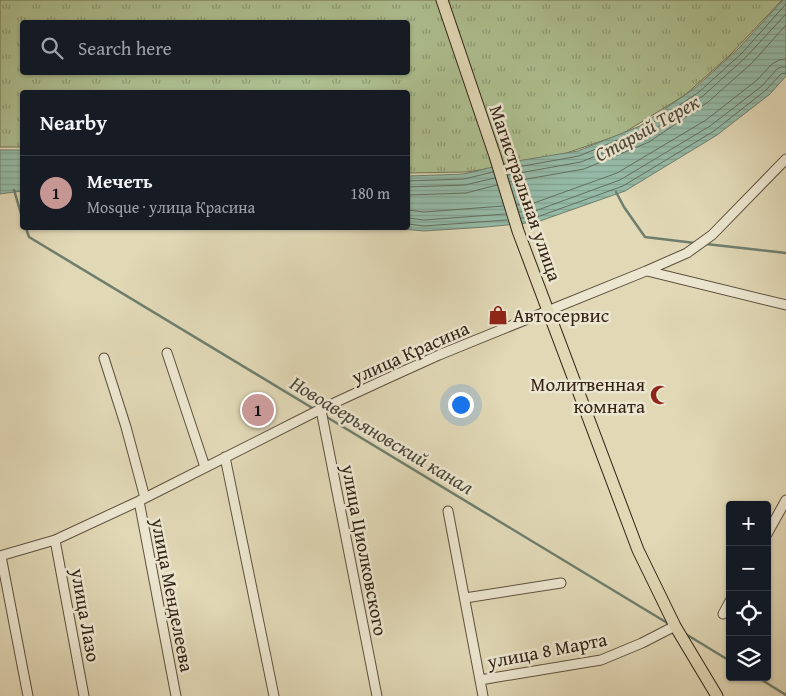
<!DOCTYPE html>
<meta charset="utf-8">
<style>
:root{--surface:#171b24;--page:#20242c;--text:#f1f3f6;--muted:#9ea1a6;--line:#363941;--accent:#c59692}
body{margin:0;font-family:"Gentium Book Plus",serif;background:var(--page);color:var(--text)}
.controls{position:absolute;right:15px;bottom:15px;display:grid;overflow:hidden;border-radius:5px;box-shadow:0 1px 4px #0004}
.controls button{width:45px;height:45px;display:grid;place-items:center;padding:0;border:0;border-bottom:1px solid var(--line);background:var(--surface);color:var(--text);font:25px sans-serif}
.you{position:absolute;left:460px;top:404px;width:18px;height:18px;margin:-12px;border:4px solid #fff;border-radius:50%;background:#1a73e8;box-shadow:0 0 0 8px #1a73e833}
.badge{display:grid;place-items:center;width:32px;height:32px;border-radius:50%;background:var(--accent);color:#111;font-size:16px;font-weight:700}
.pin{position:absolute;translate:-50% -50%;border:2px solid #fff;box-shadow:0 1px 5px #0006}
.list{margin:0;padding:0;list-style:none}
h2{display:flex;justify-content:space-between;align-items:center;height:65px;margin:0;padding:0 20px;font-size:21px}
h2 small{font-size:16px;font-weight:400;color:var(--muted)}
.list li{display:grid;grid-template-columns:32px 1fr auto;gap:15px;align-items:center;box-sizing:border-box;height:75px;padding:0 20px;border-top:1px solid var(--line)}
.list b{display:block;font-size:19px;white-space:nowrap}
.list p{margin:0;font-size:16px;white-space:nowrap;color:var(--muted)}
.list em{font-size:16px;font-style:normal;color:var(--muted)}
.icon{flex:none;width:28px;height:28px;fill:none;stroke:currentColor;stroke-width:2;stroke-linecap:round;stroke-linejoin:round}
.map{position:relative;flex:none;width:786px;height:696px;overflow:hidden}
.search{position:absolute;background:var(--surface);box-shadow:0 1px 4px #0004;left:20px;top:20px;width:390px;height:55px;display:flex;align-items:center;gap:12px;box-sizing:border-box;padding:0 18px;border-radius:5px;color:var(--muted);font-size:19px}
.panel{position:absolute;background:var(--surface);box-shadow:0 1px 4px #0004;left:20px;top:90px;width:390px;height:140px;border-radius:5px}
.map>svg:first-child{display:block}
.grass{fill:url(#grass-tufts);stroke:#707253;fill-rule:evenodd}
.water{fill:url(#water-rules);stroke:#6e7e6d}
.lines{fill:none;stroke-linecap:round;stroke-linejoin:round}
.shore{stroke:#646f5e;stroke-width:1}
.stream{stroke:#6e7e6d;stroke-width:2.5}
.minor-casing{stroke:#5e503d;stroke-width:11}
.major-casing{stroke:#332315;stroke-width:13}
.minor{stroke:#ece6d0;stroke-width:9}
.major{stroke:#e1d8b6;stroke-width:11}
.labels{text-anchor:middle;stroke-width:5;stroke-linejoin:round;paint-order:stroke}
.street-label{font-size:19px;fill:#332315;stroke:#ece6d0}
.poi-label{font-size:19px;fill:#332315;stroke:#ece6d0;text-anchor:start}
.water-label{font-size:20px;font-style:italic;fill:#4c493a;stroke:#ece6d0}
</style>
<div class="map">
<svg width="786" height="696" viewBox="0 0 786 696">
<defs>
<pattern id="grass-tufts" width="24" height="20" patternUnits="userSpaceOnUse" patternTransform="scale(1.25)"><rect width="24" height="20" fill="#aec091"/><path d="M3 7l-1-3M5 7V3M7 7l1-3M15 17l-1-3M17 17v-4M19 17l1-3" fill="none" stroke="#8e9c75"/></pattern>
<pattern id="water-rules" width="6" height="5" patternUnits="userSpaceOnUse" patternTransform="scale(1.25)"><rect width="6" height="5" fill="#95bba8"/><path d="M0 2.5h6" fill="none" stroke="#81a090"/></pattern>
</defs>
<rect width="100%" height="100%" fill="#e1d8b6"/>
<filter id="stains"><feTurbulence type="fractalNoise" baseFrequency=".004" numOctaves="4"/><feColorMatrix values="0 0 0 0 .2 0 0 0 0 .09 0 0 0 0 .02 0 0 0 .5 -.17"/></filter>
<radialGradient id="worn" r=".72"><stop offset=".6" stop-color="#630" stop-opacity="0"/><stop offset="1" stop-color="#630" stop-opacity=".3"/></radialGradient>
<path class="grass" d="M0,0h782l-52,55 -45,40 -63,39 -73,25 -82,13 -59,1v-81h-386v55h-22zM22,22h386v50h-386z"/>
<path class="water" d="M783,0h3v76l-16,18 -53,41 -92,56 -88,31 -51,5 -62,4 -33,-3h17v-52l56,-2 53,-13 61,-10 62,-25 55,-38 43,-39z
M0,150h22v41l-22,3z"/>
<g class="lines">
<path class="shore" d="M506,169l73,-13 63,-26 57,-38 43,-39 44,-49
M508,175l73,-13 64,-26 58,-40 43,-39 40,-43
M408,181l56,-2 29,-7
M510,182l74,-13 65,-27 59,-40 44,-39 34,-38
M408,187l57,-2 30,-7
M408,195l58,-2 31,-8
M517,205l17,-2 83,-30 89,-53 51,-40 15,-16 7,-4 7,-1
M408,210l16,2 79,-6
M519,212l16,-1 85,-31 90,-54 52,-40 15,-17 4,-2h5
M408,218l16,2 81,-6
M521,218l16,-1 86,-31 91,-55 52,-41 15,-16 5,-1
M408,224l16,2 83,-6"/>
<path class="stream" d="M14,190l8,27
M616,192l8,15 21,30 50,6
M26,228l3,9 285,172
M706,244l80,9
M325,416l344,208
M684,633l46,28
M757,677l29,18"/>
<defs>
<path id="minor" d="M647,271l139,34
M167,353l38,114
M104,358l22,69 19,71
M321,410l56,286
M225,457l49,239
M139,501l37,195
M448,511l35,185
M767,534l19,-34
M55,540l29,156
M0,556l55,-16 84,-39 180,-91 67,-31 53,-24 207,-84 41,-18 25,-18 74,-76
M1,556l27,140
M465,598l96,-15
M723,614l7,-13
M480,680l121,-20 41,-17 33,-17"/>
<path id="major" d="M442,0l53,156 23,75 120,319 37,76 42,70"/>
</defs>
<use href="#minor" class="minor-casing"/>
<use href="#major" class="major-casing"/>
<use href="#minor" class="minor"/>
<use href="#major" class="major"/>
</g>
<defs>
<symbol id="shop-bare" viewBox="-9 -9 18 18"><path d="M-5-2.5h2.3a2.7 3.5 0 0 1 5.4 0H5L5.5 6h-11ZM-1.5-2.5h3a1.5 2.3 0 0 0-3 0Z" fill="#8f2418" stroke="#ece6d0" stroke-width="2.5" paint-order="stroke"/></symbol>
<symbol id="mosque-bare" viewBox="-9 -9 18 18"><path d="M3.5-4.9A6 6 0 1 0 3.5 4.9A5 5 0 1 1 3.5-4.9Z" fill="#8f2418" stroke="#ece6d0" stroke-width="2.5" paint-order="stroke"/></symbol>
</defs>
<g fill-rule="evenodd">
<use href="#shop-bare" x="484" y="301" width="28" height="28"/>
<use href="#mosque-bare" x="646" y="381" width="28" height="28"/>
</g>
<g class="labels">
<g class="street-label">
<text transform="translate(526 193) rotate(71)" y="7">Магистральная улица</text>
<text transform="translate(410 352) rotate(-24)" y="7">улица Красина</text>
<text transform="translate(365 550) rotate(79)" y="7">улица Циолковского</text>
<text transform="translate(173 595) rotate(79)" y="7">улица Менделеева</text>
<text transform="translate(86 615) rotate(80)" y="7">улица Лазо</text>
<text transform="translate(547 650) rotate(-11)" y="7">улица 8 Марта</text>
</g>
<g class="poi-label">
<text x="513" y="322">Автосервис</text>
<text x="645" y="391" text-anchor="end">Молитвенная<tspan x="645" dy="22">комната</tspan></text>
</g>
<g class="water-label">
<text transform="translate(647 128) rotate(-29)" y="7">Старый Терек</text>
<text transform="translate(382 435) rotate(31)" y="7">Новоаверьяновский канал</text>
</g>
</g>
<rect width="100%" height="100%" filter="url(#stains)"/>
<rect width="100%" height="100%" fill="url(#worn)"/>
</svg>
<div class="controls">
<button>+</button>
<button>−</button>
<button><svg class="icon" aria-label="locate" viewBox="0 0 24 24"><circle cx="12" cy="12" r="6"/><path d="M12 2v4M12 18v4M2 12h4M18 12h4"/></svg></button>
<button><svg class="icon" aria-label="layers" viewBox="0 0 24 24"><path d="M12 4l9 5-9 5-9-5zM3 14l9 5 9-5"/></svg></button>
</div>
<div class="you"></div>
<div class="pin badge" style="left:258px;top:410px">1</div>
<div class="search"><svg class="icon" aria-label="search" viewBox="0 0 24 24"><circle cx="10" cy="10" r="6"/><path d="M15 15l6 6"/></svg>Search here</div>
<section class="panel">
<h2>Nearby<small></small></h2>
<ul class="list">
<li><span class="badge">1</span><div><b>Мечеть</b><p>Mosque · улица Красина</p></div><em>180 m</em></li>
</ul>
</section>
</div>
